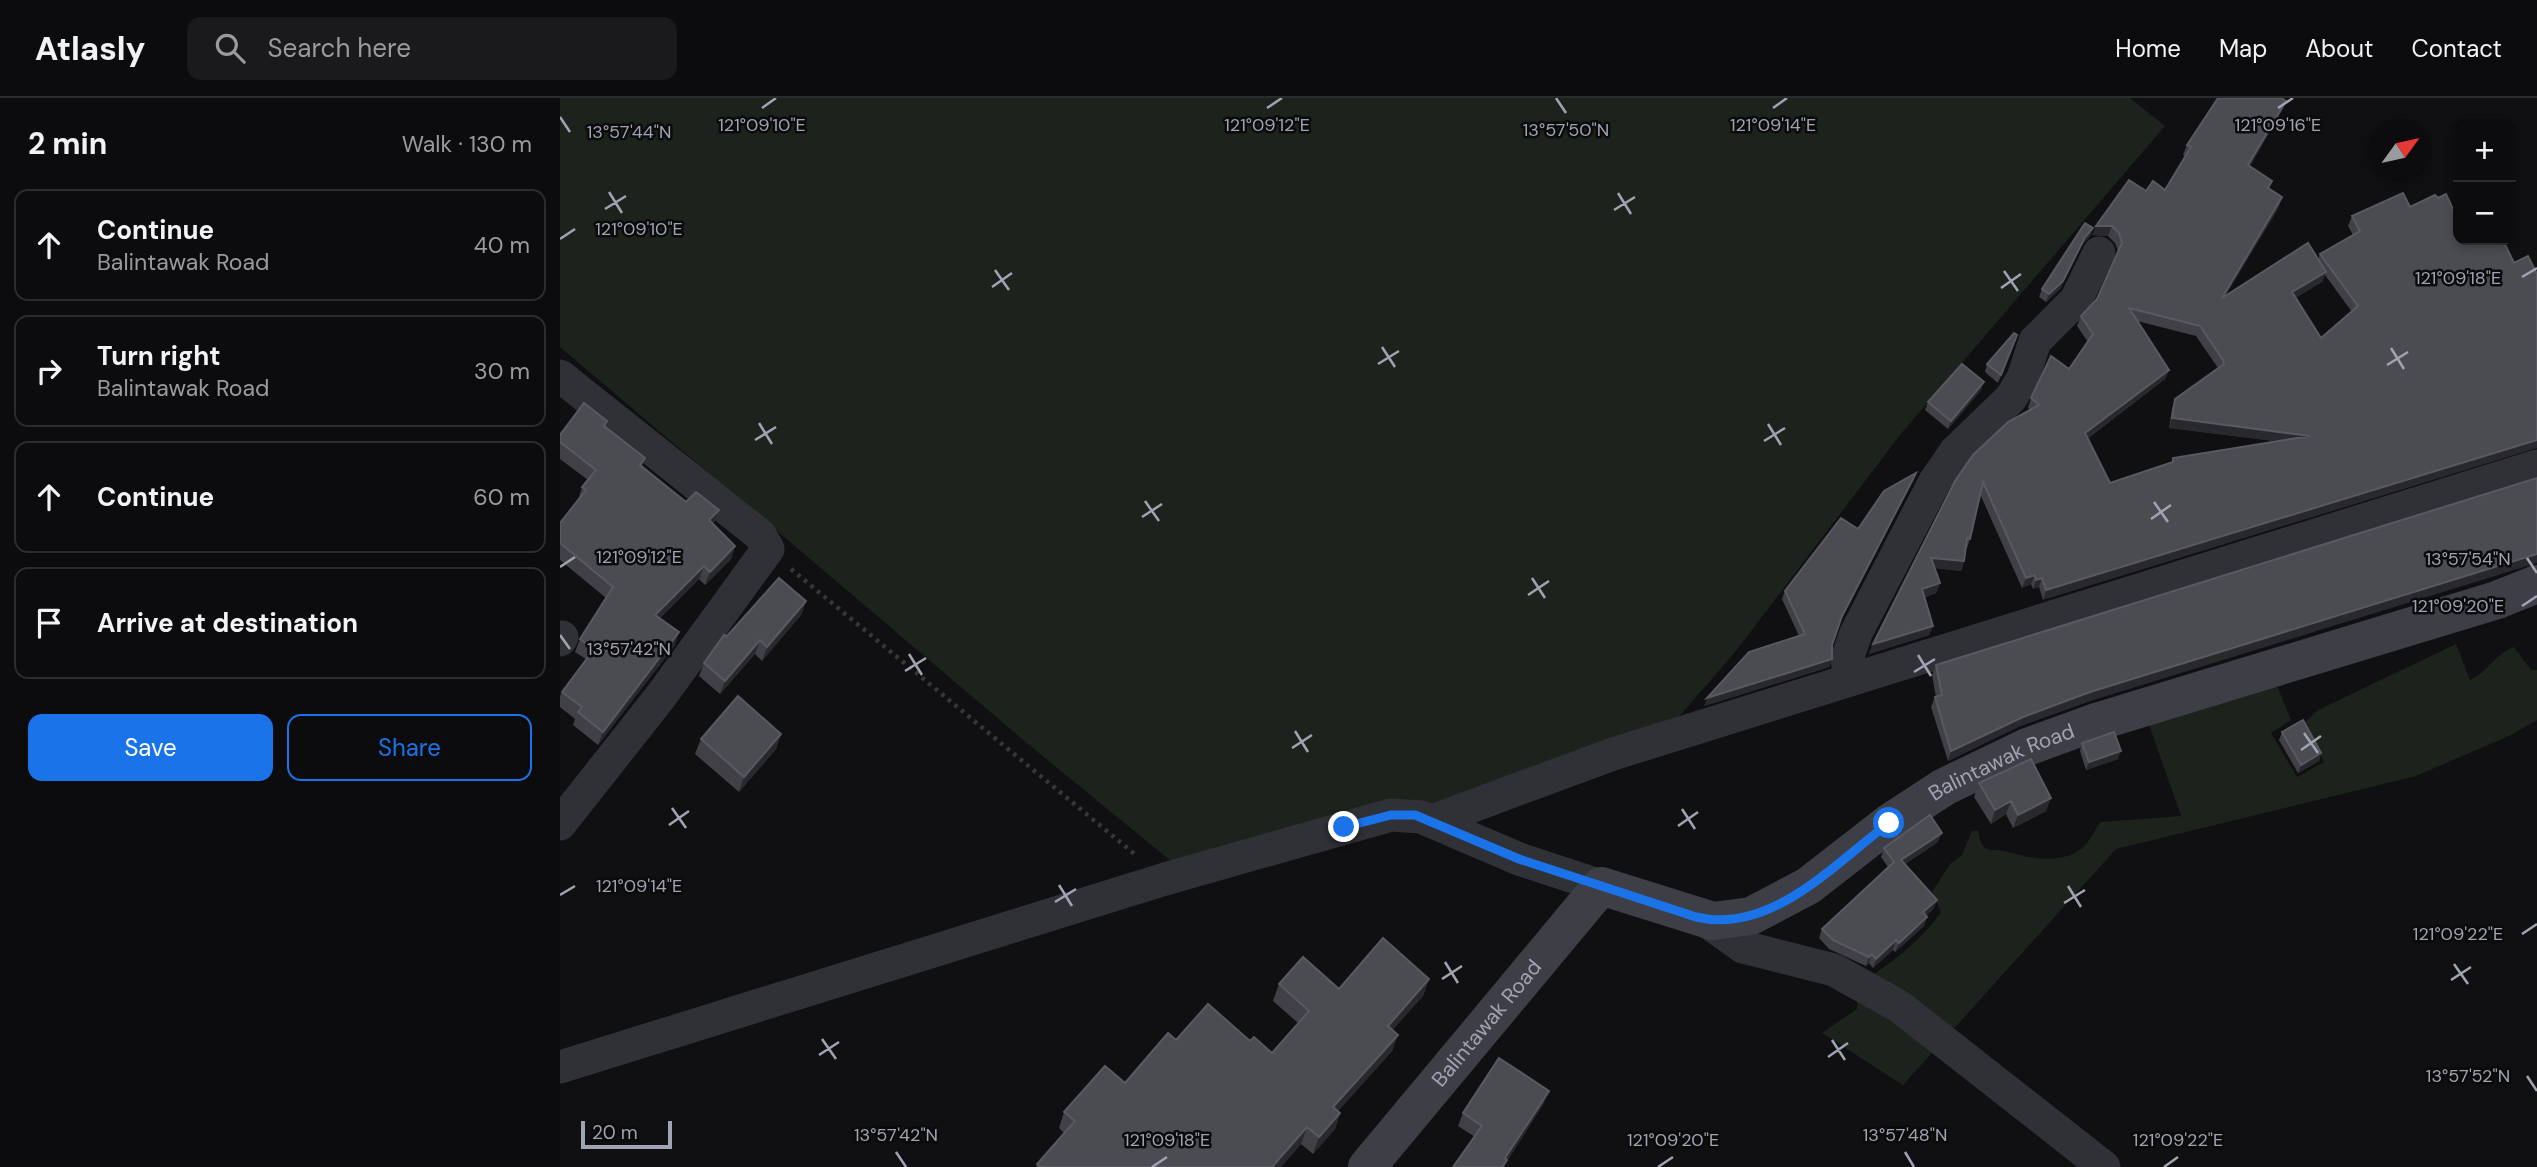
<!DOCTYPE html>
<meta charset="utf-8">
<style>
:root{--surface:#0c0b0d;--page:#1a191b;--text:#f1f3f6;--muted:#9a9b9d;--line:#2c2b2e;--accent:#1a73e8}
body{margin:0;font-family:"DM Sans",sans-serif;background:var(--page);color:var(--text)}
.controls{position:absolute;right:21px;top:21px;display:grid;overflow:hidden;border-radius:14px;box-shadow:0 4px 10px #0003}
.controls button{width:63px;height:63px;display:grid;place-items:center;padding:0;border:0;border-bottom:2px solid var(--line);background:var(--surface);color:var(--text);font:35px sans-serif}
.compass{position:absolute;left:1809px;top:21px;width:63px;height:63px;border-radius:50%;background:var(--surface);box-shadow:0 4px 10px #0003;rotate:57deg}
.scale{position:absolute;left:21px;bottom:18px;width:91px;box-sizing:border-box;padding-left:7px;border:4px solid #a0a3b2;border-top:0;font-size:19px;line-height:24px;white-space:nowrap;color:#a0a3b2;-webkit-text-stroke:5px #0b0b0c;paint-order:stroke}
.stop{position:absolute;width:21px;height:21px;margin:-16px;border:5px solid #1a73e8;border-radius:50%;background:#fff}
.stop.end{background:#1a73e8;border-color:#fff;box-shadow:0 2px 7px #0008}
.list{margin:0;padding:0;list-style:none}
h2{display:flex;justify-content:space-between;align-items:center;height:91px;margin:0;padding:0 28px;font-size:30px}
h2 small{font-size:23px;font-weight:400;color:var(--muted)}
.list li{display:grid;grid-template-columns:46px 1fr auto;gap:21px;align-items:center;box-sizing:border-box;height:112px;margin:0 14px 14px;padding:0 14px;border:2px solid var(--line);border-radius:14px}
.list b{display:block;font-size:26px;white-space:nowrap}
.list p{margin:0;font-size:23px;white-space:nowrap;color:var(--muted)}
.list em{font-size:23px;font-style:normal;color:var(--muted)}
.actions{display:flex;gap:14px;padding:21px 28px}
.actions a{flex:1;padding:16px 0;border:2px solid var(--accent);border-radius:14px;text-align:center;font-size:24px;color:var(--accent)}
.actions .main{background:var(--accent);color:#fff}
.icon{flex:none;width:38px;height:38px;fill:none;stroke:currentColor;stroke-width:2;stroke-linecap:round;stroke-linejoin:round}
.map{position:relative;flex:none;width:1977px;height:1069px;overflow:hidden}
header{display:flex;align-items:center;gap:42px;box-sizing:border-box;height:98px;padding:0 35px;background:var(--surface);border-bottom:2px solid var(--line)}
header strong{font-size:33px}
nav{display:flex;gap:38px;margin-inline-start:auto;font-size:24px}
.search{width:490px;height:63px;background:var(--page);display:flex;align-items:center;gap:18px;box-sizing:border-box;padding:0 24px;border-radius:14px;color:var(--muted);font-size:26px}
main{display:flex}
aside{flex:1;background:var(--surface)}
.map>svg:first-child{display:block}
.green{fill:#1c231d}
.lines{fill:none;stroke-linecap:round;stroke-linejoin:round}
.path{stroke:#36373d;stroke-width:4.5;stroke-dasharray:3.5 5;stroke-linecap:butt}
.street{stroke:#303136;stroke-width:33}
.secondary{stroke:#3e3f46;stroke-width:38}
.wall{fill:#414046;fill-rule:evenodd}
.shaded-wall{fill:#29282c}
.building{fill:#4b4b52;stroke:#595961;stroke-width:2;fill-rule:evenodd}
.route{stroke:#1a73e8;stroke-width:9}
.ticks{fill:none;stroke:#a0a3b2;stroke-width:2.5}
.labels{text-anchor:middle;stroke-width:5;stroke-linejoin:round;paint-order:stroke}
.street-label{font-size:21px;fill:#a0a3b2;stroke:#0b0b0c}
.ticks-label{font-size:18px;text-anchor:middle;fill:#a0a3b2;stroke:#0b0b0c;stroke-width:5;stroke-linejoin:round;paint-order:stroke}
</style>
<header>
<strong>Atlasly</strong>
<div class="search"><svg class="icon" aria-label="search" viewBox="0 0 24 24"><circle cx="10" cy="10" r="6"/><path d="M15 15l6 6"/></svg>Search here</div>
<nav><a>Home</a><a>Map</a><a>About</a><a>Contact</a></nav>
</header>
<main>
<aside>
<h2>2 min<small>Walk · 130 m</small></h2>
<ul class="list">
<li><svg class="icon" aria-label="ahead" viewBox="0 0 24 24"><path d="M12 20V5M6 11l6-6 6 6"/></svg><div><b>Continue</b><p>Balintawak Road</p></div><em>40 m</em></li>
<li><svg class="icon" aria-label="right" viewBox="0 0 24 24"><path d="M7 20v-9h11M14 6l5 5-5 5"/></svg><div><b>Turn right</b><p>Balintawak Road</p></div><em>30 m</em></li>
<li><svg class="icon" aria-label="ahead" viewBox="0 0 24 24"><path d="M12 20V5M6 11l6-6 6 6"/></svg><div><b>Continue</b></div><em>60 m</em></li>
<li><svg class="icon" aria-label="arrive" viewBox="0 0 24 24"><path d="M6 21V4h12l-3 4 3 4H6"/></svg><div><b>Arrive at destination</b></div></li>
</ul>
<div class="actions"><a class="main">Save</a><a>Share</a></div>
</aside>
<div class="map">
<svg width="1977" height="1069" viewBox="0 0 1977 1069">
<rect width="100%" height="100%" fill="#100f11"/>
<path class="green" d="M0,0h1570l35,28 -265,309 -164,216 -66,76 -244,85 -249,54 -149,-122 -468,-397z
M1896,546l14,36c19,-9 26,-27 44,-33l17,23h6v50l-28,16 -93,40 -300,73 -213,236 -81,-52 35,-24 2,-25c32,-21 60,-41 82,-72l-9,-20 18,-28 12,-9 10,-24 6,-1c1,5 2,12 5,16 5,6 14,3 21,5 23,6 51,14 74,0 12,-7 14,-19 23,-29l80,-6 -34,-97 128,-38 16,39 -20,13 26,44 27,-15 -21,-38 15,-14z"/>
<g class="lines">
<path class="path" d="M231,471l346,287"/>
<path class="street" d="M0,278l200,159 8,14 -107,147 -101,128
M0,542l2,-3
M1290,582l-3,-21 9,-26 79,-152 20,-29 56,-54 12,-20 12,-37 41,-41 23,-47
M872,723l181,-67 924,-288
M1145,822l38,27 91,23 66,37 204,160
M0,969l605,-188 226,-64 30,2 98,42 82,27"/>
<path class="secondary" id="s1" d="M807,1069l234,-281 112,35 38,-5 57,-30 81,-63 55,-36 83,-40 66,-24 404,-123 40,-16"/>
</g>
<path class="wall" d="M1722,12l-32,56 20,23 9,18 -54,89 93,-36 2,-6 33,-19 -5,-9 4,-10 58,-9 28,-9 19,20 57,45 23,11 -494,326 -4,-13 -6,2 -2,-5 -9,4 -42,-94 -10,45 -3,9h-1l-2,13 -3,10 -26,-3 5,15 -4,10 -11,4 8,29 -4,9 -60,19 4,-10 157,-234 -2,-2 3,-10 38,-29 19,-27 -11,-16 4,-10 16,-17 21,-48 -3,-8 -7,-7 -16,-1 54,-44 19,-1 20,-34 -2,-1 4,-10zM1765,177l27,37 -31,26 -25,-41 26,-15zM1577,223l59,15 22,32 -43,31 -3,10 -3,19 106,13 -102,17 -2,5 -61,20 -23,-44 78,-60 4,-9z
M1533,130l-3,8 -8,9 -22,44 -14,13 -7,-5 3,-8z
M1457,237l-19,48 -13,-11 2,-8z
M1421,292l-33,39 -23,-19 3,-8z
M47,323l-2,6 40,31 -3,8 44,36 33,8 -6,14 22,22 -4,13 -26,26 -6,-6 -39,39 15,27 -77,100 -25,-20 2,-6 -15,-12v-11l2,-4 24,-33 -11,-7 5,-13 26,-41 -46,-38v-37l18,-23 4,-13 6,-7 -28,-21v-24z
M1356,375l-3,8 -74,143 -7,21v14l-3,8 -125,39 95,-70 -17,-37 3,-8 73,-62z
M246,503l-5,14 -39,46 -7,-7 -35,40 -21,-18 5,-13 23,-27z
M1376,567l151,37 -67,24 -72,35 -17,-54 4,-10h1l-4,-22z
M1722,634l39,21 -2,8 -21,12 -19,-33z
M221,636l-5,15 -37,43 -44,-38 6,-15z
M1522,645l36,16 -32,11 -6,-19z
M1419,685l67,28 -33,17 -7,-14 -15,10 -17,-27z
M1378,744l-33,22 32,36 -4,9 -7,7 -2,10 -29,26 -2,-2 -20,18 -4,-5 -3,3 -37,-17 -10,-11 3,-9 66,-62 -7,-10 3,-9z
M869,881l-6,17 -31,34 6,5 -6,16 -54,60 2,2 -5,16 -22,25 -12,-10 -20,23h-245l1,-3 27,-31 -5,-5 5,-16 61,-29 51,-43 74,1 22,12 26,-30 -25,-22 6,-17 60,5z
M984,1005l-37,58 -3,6h-51l22,-30 -17,-11 5,-13z"/>
<path class="shaded-wall" d="M1726,3l-4,9 -37,65 3,-10z
M1722,99l-3,10 -61,101 4,-10z
M1536,128h16l-4,10 -16,-1z
M1533,130l-3,8 -8,9 -22,44 -14,13 3,-8 36,-57z
M1766,174l-4,10 -33,20 3,-10z
M1609,272l-4,9 -84,64 4,-10z
M1424,284l-3,8 -33,39 3,-8z
M1612,320l138,18 -4,9 -137,-17z
M1977,342v8l-494,152 3,-10z
M1356,375l-3,8 -74,143 3,-8z
M159,412l-5,13 -10,10 5,-13z
M175,448l-4,13 -26,26 5,-13z
M1977,456v9l-450,139 -67,24 -72,35 3,-10 72,-34 67,-25z
M1371,460l33,3 -3,10 -33,-4z
M144,468l-5,13 -49,49 5,-13z
M1475,477l-4,9 -9,4 4,-10z
M1482,480l-3,9 -6,2 3,-9z
M1380,485l-4,10 -17,5 3,-9z
M246,503l-5,14 -39,46 5,-14z
M1373,528l-4,9 -60,19 4,-10z
M119,534l-4,13 -77,100 5,-13z
M200,542l-5,14 -35,40 5,-13z
M1272,561l-3,8 -125,39 3,-8z
M221,636l-5,15 -37,43 5,-15z
M1561,653l-3,8 -32,11 3,-8z
M1761,655l-2,8 -21,12 3,-8z
M1491,700l-5,13 -33,17 5,-13z
M1451,703l-5,13 -15,10 4,-14z
M1382,735l-4,9 -41,27 4,-9z
M1377,802l-4,9 -13,12 3,-9z
M1367,819l-3,9 -29,26 4,-9z
M1336,842l-3,10 -20,18 3,-9z
M1312,856l-3,9 -3,3 3,-9z
M869,881l-6,17 -41,46 6,-16z
M838,937l-6,16 -65,72 6,-16z
M989,993l-5,12 -37,58 -3,6h-2l3,-9z
M780,1015l-5,16 -22,25 6,-17z
M747,1029l-6,17 -20,23h-9z"/>
<path class="building" d="M1658,0h63l5,3 -38,64 24,16 -4,7 14,9 -60,101 86,-55 18,29 -34,20 29,46 37,-32 -38,-52 40,-23 -8,-15 51,-23 7,14 25,-12 3,3 8,-4 11,24h1v22h45l11,23 14,-7 9,18v166l-491,150 -4,-12 -6,2 -1,-5 -9,3 -43,-96 -13,57 -3,-1 -3,23 -33,-3 9,25 -18,6 11,37 -60,18 82,-163 18,-26 35,-33 31,-17 -8,-7 20,-42 18,13 24,-35 -12,-18 16,-17 25,-56 -3,-10 -7,-7h-16l33,-46 17,11 7,-10 12,9 26,-43 -4,-2zM1569,210l71,18 23,34 1,4 -49,35 -3,19 138,18 -137,22v4l-63,21 -25,-50 84,-63z
M1525,125l8,5 -8,9 -22,44 -14,13 -7,-5z
M1454,235l3,2 -16,40 -14,-11z
M1402,266l22,18 -33,39 -23,-19z
M24,305l23,18 -3,5 41,32 -5,7 46,37 10,-10 23,18 -10,10 26,26 -25,26 -6,-6 -49,49 24,17 -76,100 -25,-20 4,-5 -20,-15 32,-43 -14,-10 33,-52 -53,-44v-20l26,-33 -4,-3 14,-17 -36,-28v-7z
M1356,375l-74,143 -10,29v14l-125,39 42,-46 56,-18 -20,-43 56,-73 17,11 26,-38z
M1977,380v76l-447,138 -67,25 -72,34 -16,-54 7,-2 -6,-30z
M219,480l27,23 -39,46 -7,-7 -35,41 -21,-18 20,-28 3,1z
M178,598l43,38 -37,43 -43,-38z
M1743,622l18,33 -20,12 -19,-33z
M1554,634l7,19 -32,11 -7,-19z
M1471,661l20,39 -33,17 -7,-14 -16,9 -16,-27z
M1370,717l12,18 -41,27 36,40 -14,12 4,5 -28,26 -3,-3 -20,19 -4,-5 -3,3 -36,-17 -11,-11 72,-67 -10,-14z
M823,840l46,41 -41,47 10,9 -65,72 7,6 -21,24 -12,-10 -35,40h-231l-4,-3 38,-43 -11,-9 41,-46 20,17 43,-50 8,7 32,-36 42,37 4,-4 18,16 37,-42 -30,-27 24,-27 36,32z
M939,960l50,33 -44,67 2,2 -5,7h-49l29,-41 -19,-13z"/>
<g class="lines">
<path class="route" d="M784,729l47,-12h24l104,44 177,58c75,18 138,-53 193,-94"/>
</g>
<path class="ticks" d="M996,0l10,15M202,10l14,-10M707,10l15,-10M1213,10l14,-10M1718,10l15,-10M0,19l10,15M49,94l13,21M1058,95l13,21M45,111l21,-13M1054,112l21,-13M0,141l15,-10M435,172l14,20M1444,173l14,20M1962,179l15,-9M432,189l20,-14M1441,190l20,-14M822,249l13,20M1831,250l13,21M818,266l21,-13M1827,267l21,-13M199,325l13,21M1208,326l13,21M195,342l21,-13M1204,343l21,-13M585,403l14,20M1594,404l14,20M582,419l20,-13M1591,421l20,-14M1967,460l10,15M0,469l15,-10M972,480l13,20M968,497l21,-14M1962,508l15,-10M0,537l10,14M349,556l13,21M1358,557l13,21M345,573l21,-13M1354,574l21,-13M735,633l13,21M1744,635l14,20M732,650l20,-13M1741,652l20,-14M112,710l14,20M1122,711l13,20M109,727l20,-14M1118,728l20,-14M499,787l13,21M1508,788l13,21M0,797l15,-9M495,804l21,-13M1504,805l21,-13M1962,836l15,-10M885,864l13,21M1894,866l14,20M882,881l20,-13M1891,882l20,-13M262,941l14,20M1272,942l13,20M259,957l20,-13M1268,959l20,-14M1967,978l10,15M336,1054l10,15M1345,1054l9,15M592,1069l15,-10M1098,1069l15,-10M1604,1069l14,-10"/>
<g class="labels">
<g class="street-label">
<text dy="7" stroke="none"><textPath href="#s1" startOffset="817">Balintawak Road</textPath></text>
<text dy="7" stroke="none"><textPath href="#s1" startOffset="187">Balintawak Road</textPath></text>
</g>
</g>
<g class="ticks-label">
<text x="202" y="33">121°09'10"E</text>
<text x="707" y="33">121°09'12"E</text>
<text x="1213" y="33">121°09'14"E</text>
<text x="1718" y="33">121°09'16"E</text>
<text x="1006" y="38">13°57'50"N</text>
<text x="69" y="40">13°57'44"N</text>
<text x="79" y="137">121°09'10"E</text>
<text x="1898" y="186">121°09'18"E</text>
<text x="79" y="465">121°09'12"E</text>
<text x="1908" y="467">13°57'54"N</text>
<text x="1898" y="514">121°09'20"E</text>
<text x="69" y="557">13°57'42"N</text>
<text x="79" y="794">121°09'14"E</text>
<text x="1898" y="842">121°09'22"E</text>
<text x="1908" y="984">13°57'52"N</text>
<text x="336" y="1043">13°57'42"N</text>
<text x="1345" y="1043">13°57'48"N</text>
<text x="607" y="1048">121°09'18"E</text>
<text x="1113" y="1048">121°09'20"E</text>
<text x="1618" y="1048">121°09'22"E</text>
</g>
</svg>
<div class="controls">
<button>+</button>
<button>−</button>
</div>
<svg class="compass" viewBox="-18 -18 36 36"><path d="M0-13l5 13h-10z" fill="#e53935"/><path d="M0 13l5-13h-10z" fill="#9a9b9d"/></svg>
<div class="scale">20 m</div>
<div class="stop" style="left:1329px;top:725px"></div>
<div class="stop end" style="left:784px;top:729px"></div>
</div>
</main>
